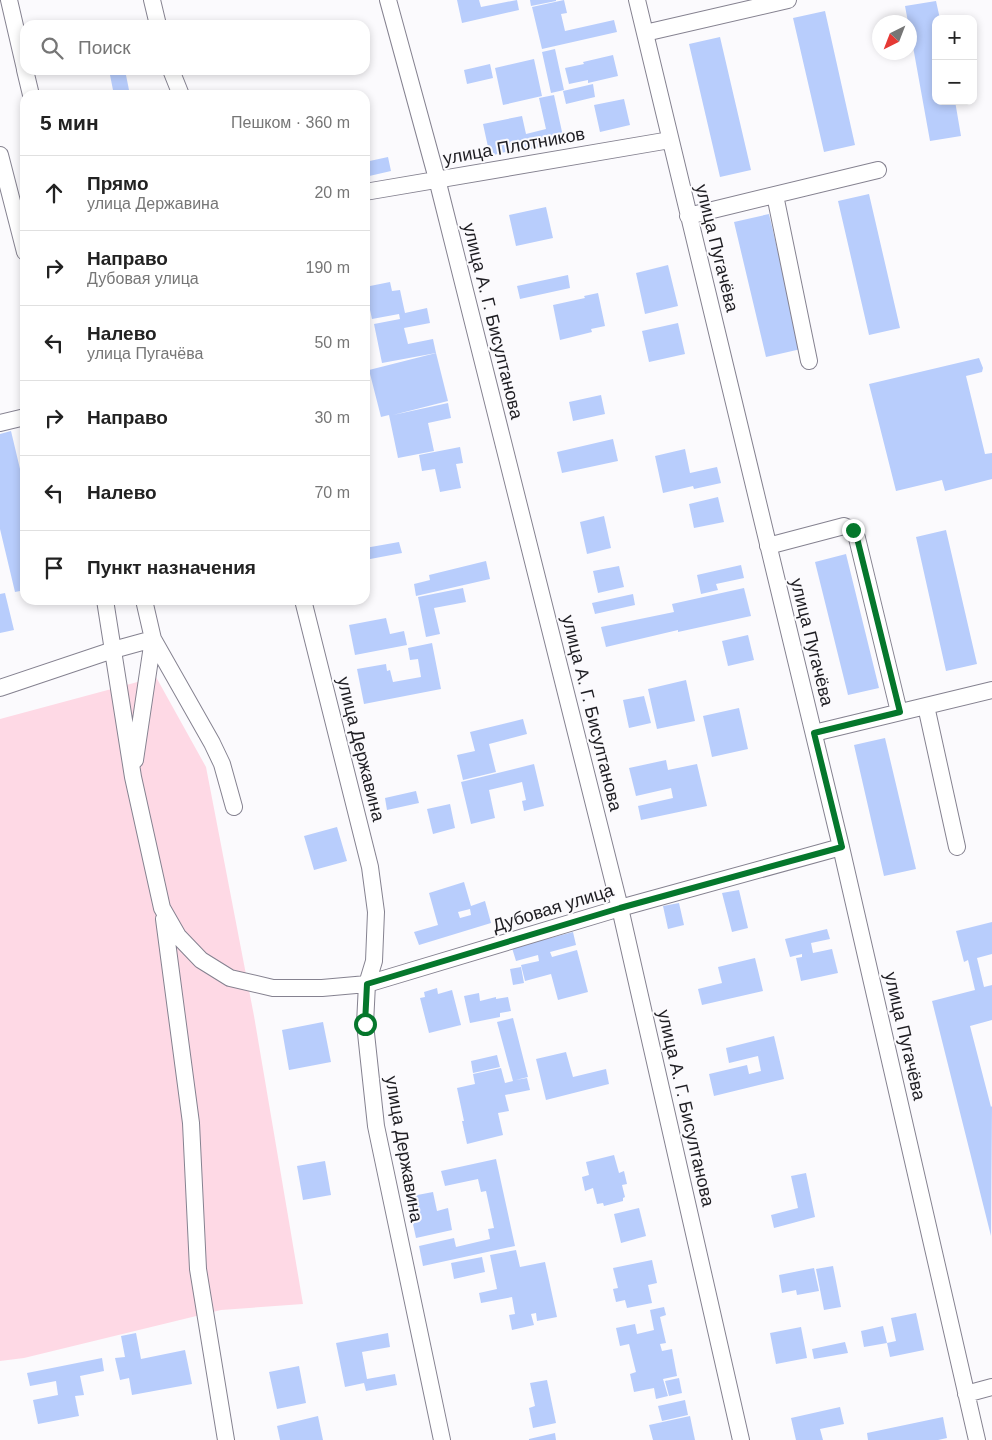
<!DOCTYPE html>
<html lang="ru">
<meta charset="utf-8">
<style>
:root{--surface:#fff;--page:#f6f6f6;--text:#222;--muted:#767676;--line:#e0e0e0}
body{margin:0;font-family:Arial,sans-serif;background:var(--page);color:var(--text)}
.controls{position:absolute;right:15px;top:15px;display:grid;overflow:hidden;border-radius:10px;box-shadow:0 2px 8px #0003}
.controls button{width:45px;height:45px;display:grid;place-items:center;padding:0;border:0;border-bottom:1px solid var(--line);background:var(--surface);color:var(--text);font:25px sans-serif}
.compass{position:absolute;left:872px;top:15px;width:45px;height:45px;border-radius:50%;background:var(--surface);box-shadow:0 2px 8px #0003;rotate:222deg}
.stop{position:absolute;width:15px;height:15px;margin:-11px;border:4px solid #05772c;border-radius:50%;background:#fff}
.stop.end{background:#05772c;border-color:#fff;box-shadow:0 1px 5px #0008}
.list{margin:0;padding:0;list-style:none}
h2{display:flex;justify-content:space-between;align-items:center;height:65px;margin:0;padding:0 20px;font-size:21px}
h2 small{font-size:16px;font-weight:400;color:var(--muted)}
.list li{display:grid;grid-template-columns:32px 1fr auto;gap:15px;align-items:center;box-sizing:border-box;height:75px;padding:0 20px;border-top:1px solid var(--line)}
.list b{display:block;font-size:19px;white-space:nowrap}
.list p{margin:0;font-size:16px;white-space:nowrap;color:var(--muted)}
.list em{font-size:16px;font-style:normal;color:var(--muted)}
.icon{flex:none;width:28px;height:28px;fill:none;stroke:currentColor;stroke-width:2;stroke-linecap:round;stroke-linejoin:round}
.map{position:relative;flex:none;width:992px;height:1440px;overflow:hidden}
.search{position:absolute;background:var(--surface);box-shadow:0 2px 8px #0003;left:20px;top:20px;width:350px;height:55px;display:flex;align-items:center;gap:12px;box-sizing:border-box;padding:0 18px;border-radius:15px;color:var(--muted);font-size:19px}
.panel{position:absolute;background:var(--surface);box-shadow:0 2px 8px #0003;left:20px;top:90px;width:350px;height:515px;border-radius:15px}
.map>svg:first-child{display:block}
.green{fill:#fed9e5}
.building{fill:#b8cdfc;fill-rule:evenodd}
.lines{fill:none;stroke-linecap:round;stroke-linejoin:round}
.minor-casing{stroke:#858290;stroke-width:18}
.minor{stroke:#fff;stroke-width:16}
.route{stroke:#05772c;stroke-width:6}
.labels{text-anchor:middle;stroke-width:4;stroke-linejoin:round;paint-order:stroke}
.street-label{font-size:18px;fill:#1e1d22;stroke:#fbfafd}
</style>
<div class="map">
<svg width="992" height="1440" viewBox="0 0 992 1440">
<rect width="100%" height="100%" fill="#fbfafd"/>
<path class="green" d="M156,677l50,90 48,249 49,288 -82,6 -197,48 -24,3v-642z"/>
<path class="building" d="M457,0h22l2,7 36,-7 2,10 -57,13z
M530,0h26v1l-25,5z
M564,0l3,13 -6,1 4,17 49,-11 3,12 -75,17 -10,-42z
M936,1l4,18h-4v82h19l6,35 -31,5 -20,-111v-8h-2l-3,-16z
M825,11l30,134 -31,7 -31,-134z
M720,37l31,133 -31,7 -31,-133z
M555,49l9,41 -13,3 -9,-41z
M613,55l5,21 -30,7v-3l-19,4 -4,-16 19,-4 -1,-2z
M534,59l8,37 -39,9 -8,-37z
M490,64l3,14 -26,6 -3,-14z
M109,70h16l5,25h-16z
M593,84l2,13 -29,7 -3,-13z
M554,95l10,46 -46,11 -1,-3 -27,7 -7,-32 39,-8 4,18 20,-5 -7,-31z
M624,99l6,26 -30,7 -6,-27z
M388,157l3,14 -26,6v-15z
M869,194l31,134 -31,7 -31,-134z
M546,207l7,31 -37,8 -7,-31z
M769,214l32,135 -35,8 -32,-135z
M668,265l10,41 -33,8 -9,-41z
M568,275l2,13 -50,11 -3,-13z
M390,282l2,9 8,-1 5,23 22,-5 3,15 -26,5 4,16 25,-5 3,14 -54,10 -8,-39 26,-5 -1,-5 -27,5 -7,-32z
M598,293l7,33 -14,3 1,3 -32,8 -7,-35 32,-7 -1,-2z
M678,323l7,31 -36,8 -7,-31z
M436,353l12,48 -55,14 55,-12 3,15 -23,5 6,28 -36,7 -9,-43 -8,2 -12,-47z
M979,358l4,10 -1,4 -16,4 19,78 7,-1v26l-47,12 -3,-11 -46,11 -27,-107z
M601,395l4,19 -32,7 -4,-19z
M11,431l14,59v100l-10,2 -15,-63v-95z
M613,439l5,22 -56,12 -5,-21z
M460,447l3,16 -7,1 5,24 -21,4 -5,-23 -13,2 -3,-16z
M685,449l5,24 27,-6 4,16 -27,6 -1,-3 -30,7 -8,-37z
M718,497l6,25 -30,6 -5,-24z
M604,516l7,32 -24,6 -7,-32z
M946,530l31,134 -31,7 -30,-134z
M399,542l3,11 -37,7v-12z
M846,554l33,134 -31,7 -33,-133z
M486,561l4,18 -74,17 -2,-12 16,-4 -1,-5z
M741,565l3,13 -28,6 2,6 -17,4 -4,-19z
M619,566l5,21 -26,6 -5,-22z
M463,588l3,14 -32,6 6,26 -14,3 -8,-40z
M744,588l7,28 -73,16v-2l-72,17 -5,-20 73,-15 -2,-8z
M5,593l9,37 -14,3v-39z
M633,594l2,11 -40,9 -3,-11z
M386,618l4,16 14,-3 3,14 -52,10 -6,-30z
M748,635l6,25 -26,6 -6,-25z
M432,643l9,46 -77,15 -7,-35 29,-5 1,7 3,-1 3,12 28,-5 -3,-18 -8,1 -2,-12z
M686,680l9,41 -38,8 -9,-40z
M644,696l7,27 -22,5 -6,-28z
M739,708l9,41 -36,8 -9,-41z
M523,719l4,15 -38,10 7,28 -33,8 -6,-25 18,-4 -5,-19z
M885,738l31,131 -32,7 -30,-131z
M666,760l2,10 29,-6 10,42 -66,14 -3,-14 35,-8 -2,-10 -35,8 -7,-28z
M534,764l10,42 -20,5 -2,-10 4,-1 -4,-18 -33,8 6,28 -24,6 -10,-42z
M416,791l3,12 -32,7 -2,-12z
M450,804l5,24 -22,6 -6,-25z
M337,827l10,34 -33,9 -10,-34z
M464,882l7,24 14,-5 6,22 -72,22 -5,-13 24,-7 -9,-32zM470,909l1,6 -11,3 -2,-6z
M739,890l9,38 -16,4 -10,-39z
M679,903l5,22 -16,4 -5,-23z
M992,922v32l-15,4 7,29 8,-2v35l-22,6 21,81 1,-1 -1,130 -59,-235 43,-11 -7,-30 -4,2 -8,-31z
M827,929l3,10 -19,4 2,10 19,-4 6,24 -37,8 -5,-23 6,-1v-3l-12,3 -5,-18z
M573,932l3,13 -26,7 2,5 25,-7 11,42 -30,8 -7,-26 -26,7 -4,-16 18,-4 -1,-6 -22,6 -4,-13z
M755,958l8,33 -61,14 -4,-16 24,-6 -4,-16z
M521,967l3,16 -11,2 -3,-16z
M437,988l1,6 14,-4 9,35 -32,8 -9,-35 5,-1 -1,-5z
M479,993l1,8 16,-4v2l12,-2 3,14 -11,2v4l-30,6 -6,-27z
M513,1018l15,59 -12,3 11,-2 3,12 -25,5 4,16 -11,2 5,22 -36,9 -5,-23h2l-7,-33 18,-4 -2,-10 28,-6 4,15 8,-2 -16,-59z
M323,1022l8,40 -42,8 -7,-40z
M774,1036l10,43 -70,17 -5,-22 38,-9 2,9 12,-3 -3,-15 -29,7 -3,-15z
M566,1052l7,25 33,-8 3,15 -63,16 -10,-41z
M497,1055l3,12 -27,6 -2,-12z
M614,1155l5,18 5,-2 3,13 -5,1 3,12 -2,1v3l-19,5 -1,-3 -6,1 -4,-16 -8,3 -3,-14 7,-2 -3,-13z
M496,1159l19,87 -92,20 -4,-20 35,-8 2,9 34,-8 -2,-10 6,-1 -8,-37 -5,1 -3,-13 -33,7 -4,-15z
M325,1161l6,34 -28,5 -6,-34z
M806,1173l9,44 -41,11 -3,-13 27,-7 -7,-32z
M433,1192l4,19 11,-3 4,22 -36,8 -9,-41z
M639,1208l7,28 -25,7 -7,-29z
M516,1250l4,17 25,-5 12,55 -20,4 -1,-8 -5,1 3,11 -22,5 -3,-15 6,-1 -3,-17 -31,6 -2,-10 18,-4 -7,-34z
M482,1257l3,15 -31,7 -3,-16z
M652,1260l5,23 -9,2 4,18 -25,5 -2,-8 -9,2 -3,-13 5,-1 -5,-20z
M833,1266l8,41 -17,3 -8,-41z
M814,1268l5,23 -22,4 -1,-5 -14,3 -3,-18z
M664,1307l2,8 -6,2 6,26 -6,1 2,7 10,-2 5,27 -14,3 5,17 -12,3 -2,-11 -20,4 -4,-18 6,-2 -7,-28 -9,2 -4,-18 19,-4 2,10 17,-4 -4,-20z
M916,1313l8,37 -34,7 -3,-14 9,-2 -5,-23z
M883,1326l4,17 -23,4 -3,-16z
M801,1327l6,31 -31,6 -6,-31z
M136,1333l5,26 44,-9 7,34 -60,11 -3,-17 -9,2 -5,-22 10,-1 -4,-21z
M388,1333l2,14 -28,5 5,27 28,-5 2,11 -31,6 -2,-8 -19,4 -9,-44z
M845,1342l3,11 -34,6 -2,-10z
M102,1358l2,13 -24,5 4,19 -9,1 4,20 -41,8 -5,-24 25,-5 -2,-14 -26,5 -3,-13z
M299,1366l7,37 -29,6 -8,-37z
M679,1378l3,15 -13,3 -4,-15z
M547,1380l9,43 -23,5 -4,-20 6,-2 -5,-23z
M685,1400l3,15 -26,6 -4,-15z
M840,1407l4,17 -24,5 3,11h-27l-5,-22z
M318,1416l5,24h-43l-3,-14z
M690,1416l5,24h-42l-4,-15z
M943,1417l4,21 -9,2h-70l-1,-7z
M555,1433l1,7h-27v-1z"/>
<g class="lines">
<defs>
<path id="minor" d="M9,0l16,69
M152,0l6,25
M388,0l49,179 183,729 121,532
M637,0l204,847 136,593
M645,33l143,-33
M25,70l6,25
M171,70l10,25
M0,155l25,97
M365,192l305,-52
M775,195l34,166
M688,216l190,-46
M0,423l25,-6
M768,546l76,-20 9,4 4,8 42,174
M105,600l28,177 29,131 16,28 23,24 29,18 43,10h49l45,-4 253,-76 221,-61
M303,600l67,267 6,45 -2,49 -7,23 -2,40 11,102 66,314
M0,688l113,-38 40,-11 59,104 10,21 12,43
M926,706l31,141
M814,733l178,-43
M135,760l18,-121 -9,-39
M164,919l27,204 7,146 28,171
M966,1394l26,-7"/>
</defs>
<use href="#minor" class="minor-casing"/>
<use href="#minor" class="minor"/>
</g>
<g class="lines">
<path class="route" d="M365,1024l2,-40 253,-76 222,-61 -28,-114 86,-21 -43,-174 -4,-8"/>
</g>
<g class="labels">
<g class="street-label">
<text transform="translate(514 146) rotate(-10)" y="6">улица Плотников</text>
<text transform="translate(717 248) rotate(76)" y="6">улица Пугачёва</text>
<text transform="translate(493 321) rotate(76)" y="6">улица А. Г. Бисултанова</text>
<text transform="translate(812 642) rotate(76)" y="6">улица Пугачёва</text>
<text transform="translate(592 713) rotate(76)" y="6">улица А. Г. Бисултанова</text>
<text transform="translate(361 749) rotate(76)" y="6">улица Державина</text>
<text transform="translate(553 908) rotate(-17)" y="6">Дубовая улица</text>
<text transform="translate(905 1036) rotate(77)" y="6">улица Пугачёва</text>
<text transform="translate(686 1108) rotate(77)" y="6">улица А. Г. Бисултанова</text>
<text transform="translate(404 1149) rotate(80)" y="6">улица Державина</text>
</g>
</g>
</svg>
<div class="controls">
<button>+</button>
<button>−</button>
</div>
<svg class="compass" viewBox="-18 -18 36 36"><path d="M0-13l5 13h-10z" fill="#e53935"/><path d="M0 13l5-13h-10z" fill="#767676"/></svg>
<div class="stop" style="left:365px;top:1024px"></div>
<div class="stop end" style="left:853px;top:530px"></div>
<div class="search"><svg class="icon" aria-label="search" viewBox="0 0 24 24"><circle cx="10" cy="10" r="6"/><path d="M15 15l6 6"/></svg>Поиск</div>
<section class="panel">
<h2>5 мин<small>Пешком · 360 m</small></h2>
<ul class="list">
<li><svg class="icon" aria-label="ahead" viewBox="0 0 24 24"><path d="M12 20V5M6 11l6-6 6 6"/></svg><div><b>Прямо</b><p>улица Державина</p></div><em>20 m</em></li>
<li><svg class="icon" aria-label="right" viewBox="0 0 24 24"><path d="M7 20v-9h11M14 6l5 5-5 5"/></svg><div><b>Направо</b><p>Дубовая улица</p></div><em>190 m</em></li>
<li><svg class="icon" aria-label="left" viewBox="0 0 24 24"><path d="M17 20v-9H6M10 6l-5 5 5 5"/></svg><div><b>Налево</b><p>улица Пугачёва</p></div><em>50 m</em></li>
<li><svg class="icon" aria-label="right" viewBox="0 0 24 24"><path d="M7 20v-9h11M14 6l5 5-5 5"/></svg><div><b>Направо</b></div><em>30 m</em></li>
<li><svg class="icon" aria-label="left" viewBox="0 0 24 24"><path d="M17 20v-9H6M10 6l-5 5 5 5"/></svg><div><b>Налево</b></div><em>70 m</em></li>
<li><svg class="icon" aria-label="arrive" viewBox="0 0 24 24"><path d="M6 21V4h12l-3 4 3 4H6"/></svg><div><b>Пункт назначения</b></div></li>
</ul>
</section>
</div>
